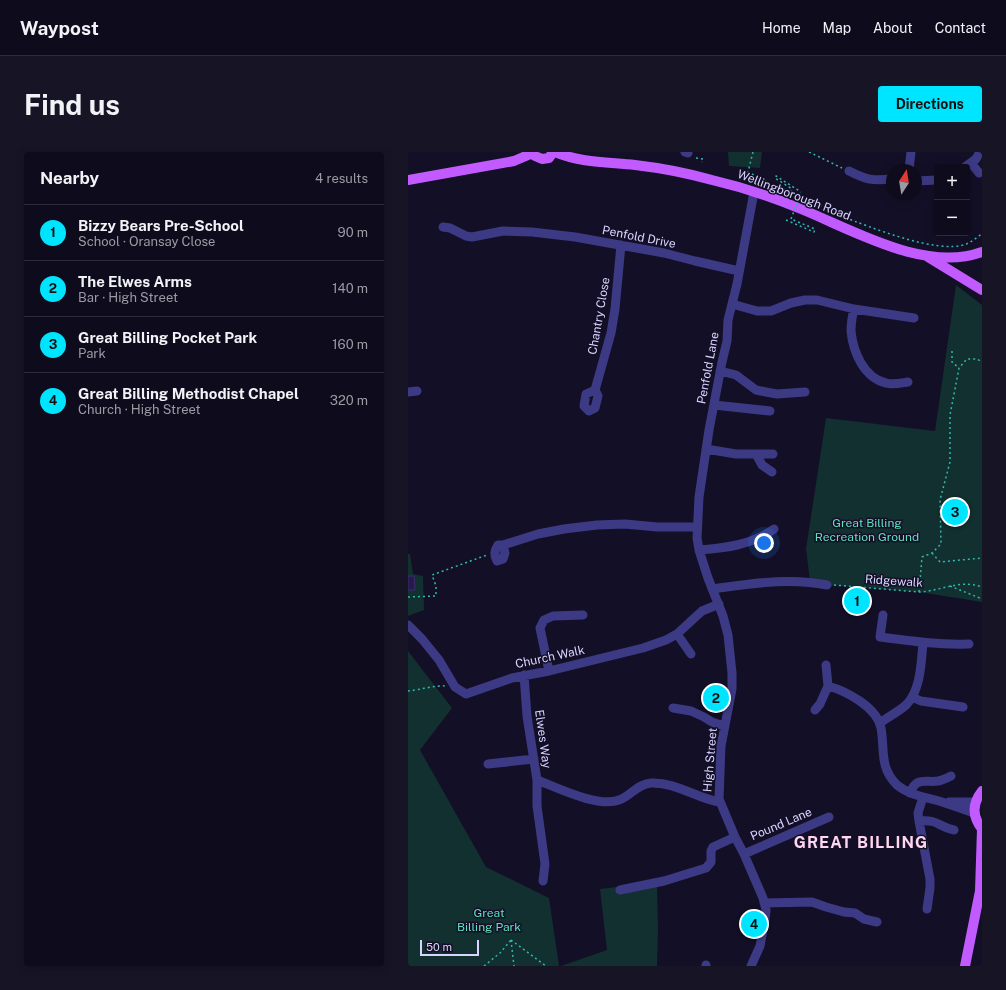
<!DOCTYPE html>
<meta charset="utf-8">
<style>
:root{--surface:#0e0b1c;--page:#171425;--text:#f1f3f6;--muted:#9b9ba3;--line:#2e2b3b;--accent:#00e5ff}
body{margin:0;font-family:"Public Sans",sans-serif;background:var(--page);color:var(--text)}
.controls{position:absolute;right:12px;top:12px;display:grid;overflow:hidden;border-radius:4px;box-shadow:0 2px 10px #0003}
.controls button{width:36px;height:36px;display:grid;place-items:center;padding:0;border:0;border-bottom:1px solid var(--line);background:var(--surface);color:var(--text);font:20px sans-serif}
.compass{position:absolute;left:478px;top:12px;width:36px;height:36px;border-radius:50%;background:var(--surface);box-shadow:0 2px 10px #0003;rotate:12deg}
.scale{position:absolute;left:12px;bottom:10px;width:59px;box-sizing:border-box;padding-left:4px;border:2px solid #d9d4ff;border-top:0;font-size:11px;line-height:14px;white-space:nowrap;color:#d9d4ff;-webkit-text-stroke:3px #130f26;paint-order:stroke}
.you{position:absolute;left:356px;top:391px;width:14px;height:14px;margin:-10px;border:3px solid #fff;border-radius:50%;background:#1a73e8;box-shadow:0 0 0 6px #1a73e833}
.badge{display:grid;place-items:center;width:26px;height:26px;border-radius:50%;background:var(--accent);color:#111;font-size:13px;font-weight:700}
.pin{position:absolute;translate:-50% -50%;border:2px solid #fff;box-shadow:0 1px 4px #0006}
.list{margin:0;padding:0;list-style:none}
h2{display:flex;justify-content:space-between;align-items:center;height:52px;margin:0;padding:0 16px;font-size:17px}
h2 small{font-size:13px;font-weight:400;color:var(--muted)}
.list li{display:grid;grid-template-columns:26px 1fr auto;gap:12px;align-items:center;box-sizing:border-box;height:56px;padding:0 16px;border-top:1px solid var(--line)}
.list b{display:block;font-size:15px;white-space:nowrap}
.list p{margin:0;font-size:13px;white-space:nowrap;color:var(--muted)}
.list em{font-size:13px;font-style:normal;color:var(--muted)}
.map{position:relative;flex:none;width:574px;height:814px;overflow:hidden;border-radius:4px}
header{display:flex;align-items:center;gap:24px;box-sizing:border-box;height:56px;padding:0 20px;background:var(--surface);border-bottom:1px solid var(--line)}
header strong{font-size:19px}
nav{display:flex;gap:22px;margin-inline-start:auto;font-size:14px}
.intro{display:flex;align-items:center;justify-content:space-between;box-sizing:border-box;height:96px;padding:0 24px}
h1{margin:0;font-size:28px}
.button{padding:10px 18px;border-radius:4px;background:var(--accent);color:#111;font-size:14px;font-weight:700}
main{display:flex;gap:24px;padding:0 24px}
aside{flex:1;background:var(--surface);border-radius:4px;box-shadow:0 2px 10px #0003}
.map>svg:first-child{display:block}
.green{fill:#12302f}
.building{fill:#241b47;stroke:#3b2d73}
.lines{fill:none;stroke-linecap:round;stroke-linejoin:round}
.path{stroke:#2fb8b0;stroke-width:1.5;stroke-dasharray:2 3;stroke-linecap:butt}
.minor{stroke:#3d3a85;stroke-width:9}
.major{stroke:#c25bff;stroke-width:10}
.path-bridge{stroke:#2fb8b0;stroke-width:1.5;stroke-dasharray:2 3;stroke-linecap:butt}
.labels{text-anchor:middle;stroke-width:3;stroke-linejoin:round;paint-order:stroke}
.street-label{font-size:12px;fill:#d9d4ff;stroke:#130f26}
.park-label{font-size:12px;fill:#5fe0c0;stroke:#130f26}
.district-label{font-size:16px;font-weight:bold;letter-spacing:1px;fill:#ffd6f0;stroke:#130f26}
</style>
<header>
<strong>Waypost</strong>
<nav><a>Home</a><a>Map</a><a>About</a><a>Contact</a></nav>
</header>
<div class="intro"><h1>Find us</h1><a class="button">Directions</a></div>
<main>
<aside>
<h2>Nearby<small>4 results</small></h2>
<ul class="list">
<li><span class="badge">1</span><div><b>Bizzy Bears Pre-School</b><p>School · Oransay Close</p></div><em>90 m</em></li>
<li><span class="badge">2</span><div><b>The Elwes Arms</b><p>Bar · High Street</p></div><em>140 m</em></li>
<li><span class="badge">3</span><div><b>Great Billing Pocket Park</b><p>Park</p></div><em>160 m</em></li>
<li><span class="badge">4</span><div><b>Great Billing Methodist Chapel</b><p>Church · High Street</p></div><em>320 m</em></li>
</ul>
</aside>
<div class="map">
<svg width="574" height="814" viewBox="0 0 574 814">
<rect width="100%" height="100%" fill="#130f26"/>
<path class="green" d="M320,0h34l-2,16 -31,-2z
M548,133l26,20v297l-63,-10 -92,-7 -17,-4 -4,-32 20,-131 109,13z
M0,402h2l3,20 10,2 1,34 -16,6z
M0,499l44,57 -32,42 66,117 63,31 10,68h-151z
M249,730l1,50 -1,34h-96l46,-16 -7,-61z"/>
<path class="building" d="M0,424h6l1,14h-7z
M345,765l8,1 -2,12 -12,-2 2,-9 4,1z"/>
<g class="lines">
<path class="path" d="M345,0l-5,20 21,11
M401,0l33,16
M288,6l7,1 -1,3
M359,35h2v-3c21,7 40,16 60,26
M383,40l1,-3 -17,-11 1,-2 25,16
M433,64c29,11 97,39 125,28 6,-2 11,-7 16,-10
M378,68l28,12 1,-3 -24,-10
M544,199v11l7,6
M524,401l8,9 42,-4
M426,433l85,7c22,-1 41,-13 63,-5
M542,434l32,13
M511,440l3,-35 10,-4 9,-9 -1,-44 10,-38v-47l9,-47 8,-9h10l5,3
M0,445l28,-1v-10l-4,-11 55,-20
M0,539c11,-1 28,-6 37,-5
M103,788l35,26
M103,788l3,26
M76,814l16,-13 11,-13"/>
<path class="minor" d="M277,0l3,1
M563,11l8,10
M557,15l11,-8 4,-7
M501,18l2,-18
M441,19c18,9 23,10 43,8
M508,29l21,-1
M35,75l7,1 16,8 6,1 31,-6 29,1 43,5 89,16 31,8 44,10
M324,152l25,7h14l20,-8 14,-3h12l37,9 60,9
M446,157c-2,8 -3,15 -3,22 2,21 13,47 35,52 7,2 15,0 22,-1
M312,219l16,4 20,15 10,2 11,2 28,-2
M187,238l-9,4 -2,12 5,5 6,-3 3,-12 -3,-6 16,-57 4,-24 6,-64
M0,240l9,-1
M306,253l56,6
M298,297l30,5h37
M348,302l6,11 10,7
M95,393h-5c-4,6 -4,10 -1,16l6,-2 2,-6 -2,-8 35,-11 26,-5 33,-4 28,-1 32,3h40
M291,398c27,-2 52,-5 75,-21
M304,437c38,-5 77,-12 115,-4
M475,463l-3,22c30,4 59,8 89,7
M0,473l14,14 17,21 16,27 11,7 46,-16 37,-7 94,-23 23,-8 11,-6 25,-23 17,-7
M269,482l14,20
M141,519l-9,-43 4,-8 9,-4 30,-1
M116,523l3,41 10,64c21,8 61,28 82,20 12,-4 18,-16 32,-17 25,-1 45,15 68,19
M420,534c18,5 49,21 53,42 4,22 -2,39 16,57 12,10 28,12 42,16 12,4 24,8 35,12
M504,545l9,4 42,6
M265,556l18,3 13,6 8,5 12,4
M407,558l5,-6 8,-18 -2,-21
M472,571c8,-6 18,-11 26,-18 15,-15 15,-42 17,-62
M80,612l46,-5
M129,628v26l8,58 -2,17
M502,641c7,-17 15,-10 28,-12 5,-1 9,-3 13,-5
M515,645l-5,16 1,8 11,58v9l-3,21
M541,650h26
M511,669c20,-2 19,6 35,9
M336,702l85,-37
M212,738l44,-9 42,-13 5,-6v-11l2,-4 22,-10
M356,751l48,-1 14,5 18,5 11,1 9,6 13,3
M298,813v1
M343,814l9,-20 5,-26 1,-10 -3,-12 -19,-44 -9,-17 -16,-38 2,-53 11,-57v-16l-4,-38 -5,-19 -15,-38 -9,-28 -2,-12 2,-41 10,-67 13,-68 5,-21 1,-21 9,-36 17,-92"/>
<path class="major" d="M125,0l2,4 7,3 7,-1 4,-6
M147,0c27,11 51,10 80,13 26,3 52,8 77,15 30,7 60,17 89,29 52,21 124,64 181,43
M0,28l106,-19 19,-8
M520,105l54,33
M574,639c-10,13 -10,25 0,38
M557,814l15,-75 2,-62"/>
<path class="path-bridge" d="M383,67l10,-27"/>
</g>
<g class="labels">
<g class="street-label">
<text transform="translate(386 43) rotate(21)" y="4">Wellingborough Road</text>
<text transform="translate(231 85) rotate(11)" y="4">Penfold Drive</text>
<text transform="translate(191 164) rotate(-80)" y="4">Chantry Close</text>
<text transform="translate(300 216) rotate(-79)" y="4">Penfold Lane</text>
<text transform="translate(486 429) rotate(4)" y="4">Ridgewalk</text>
<text transform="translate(142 505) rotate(-12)" y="4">Church Walk</text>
<text transform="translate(135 587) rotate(82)" y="4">Elwes Way</text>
<text transform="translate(302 608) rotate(-85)" y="4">High Street</text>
<text transform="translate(373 672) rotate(-23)" y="4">Pound Lane</text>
</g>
<g class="park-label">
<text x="459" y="375">Great Billing<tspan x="459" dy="14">Recreation Ground</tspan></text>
<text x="81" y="765">Great<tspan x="81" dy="14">Billing Park</tspan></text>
</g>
<g class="district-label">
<text x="453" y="696">GREAT BILLING</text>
</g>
</g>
</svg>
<div class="controls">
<button>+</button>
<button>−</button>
</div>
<svg class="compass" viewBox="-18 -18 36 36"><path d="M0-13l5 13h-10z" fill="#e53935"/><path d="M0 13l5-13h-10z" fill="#9b9ba3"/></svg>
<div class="scale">50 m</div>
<div class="you"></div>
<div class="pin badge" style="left:449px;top:449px">1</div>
<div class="pin badge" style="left:308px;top:546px">2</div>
<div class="pin badge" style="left:547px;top:360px">3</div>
<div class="pin badge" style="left:346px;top:772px">4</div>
</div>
</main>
